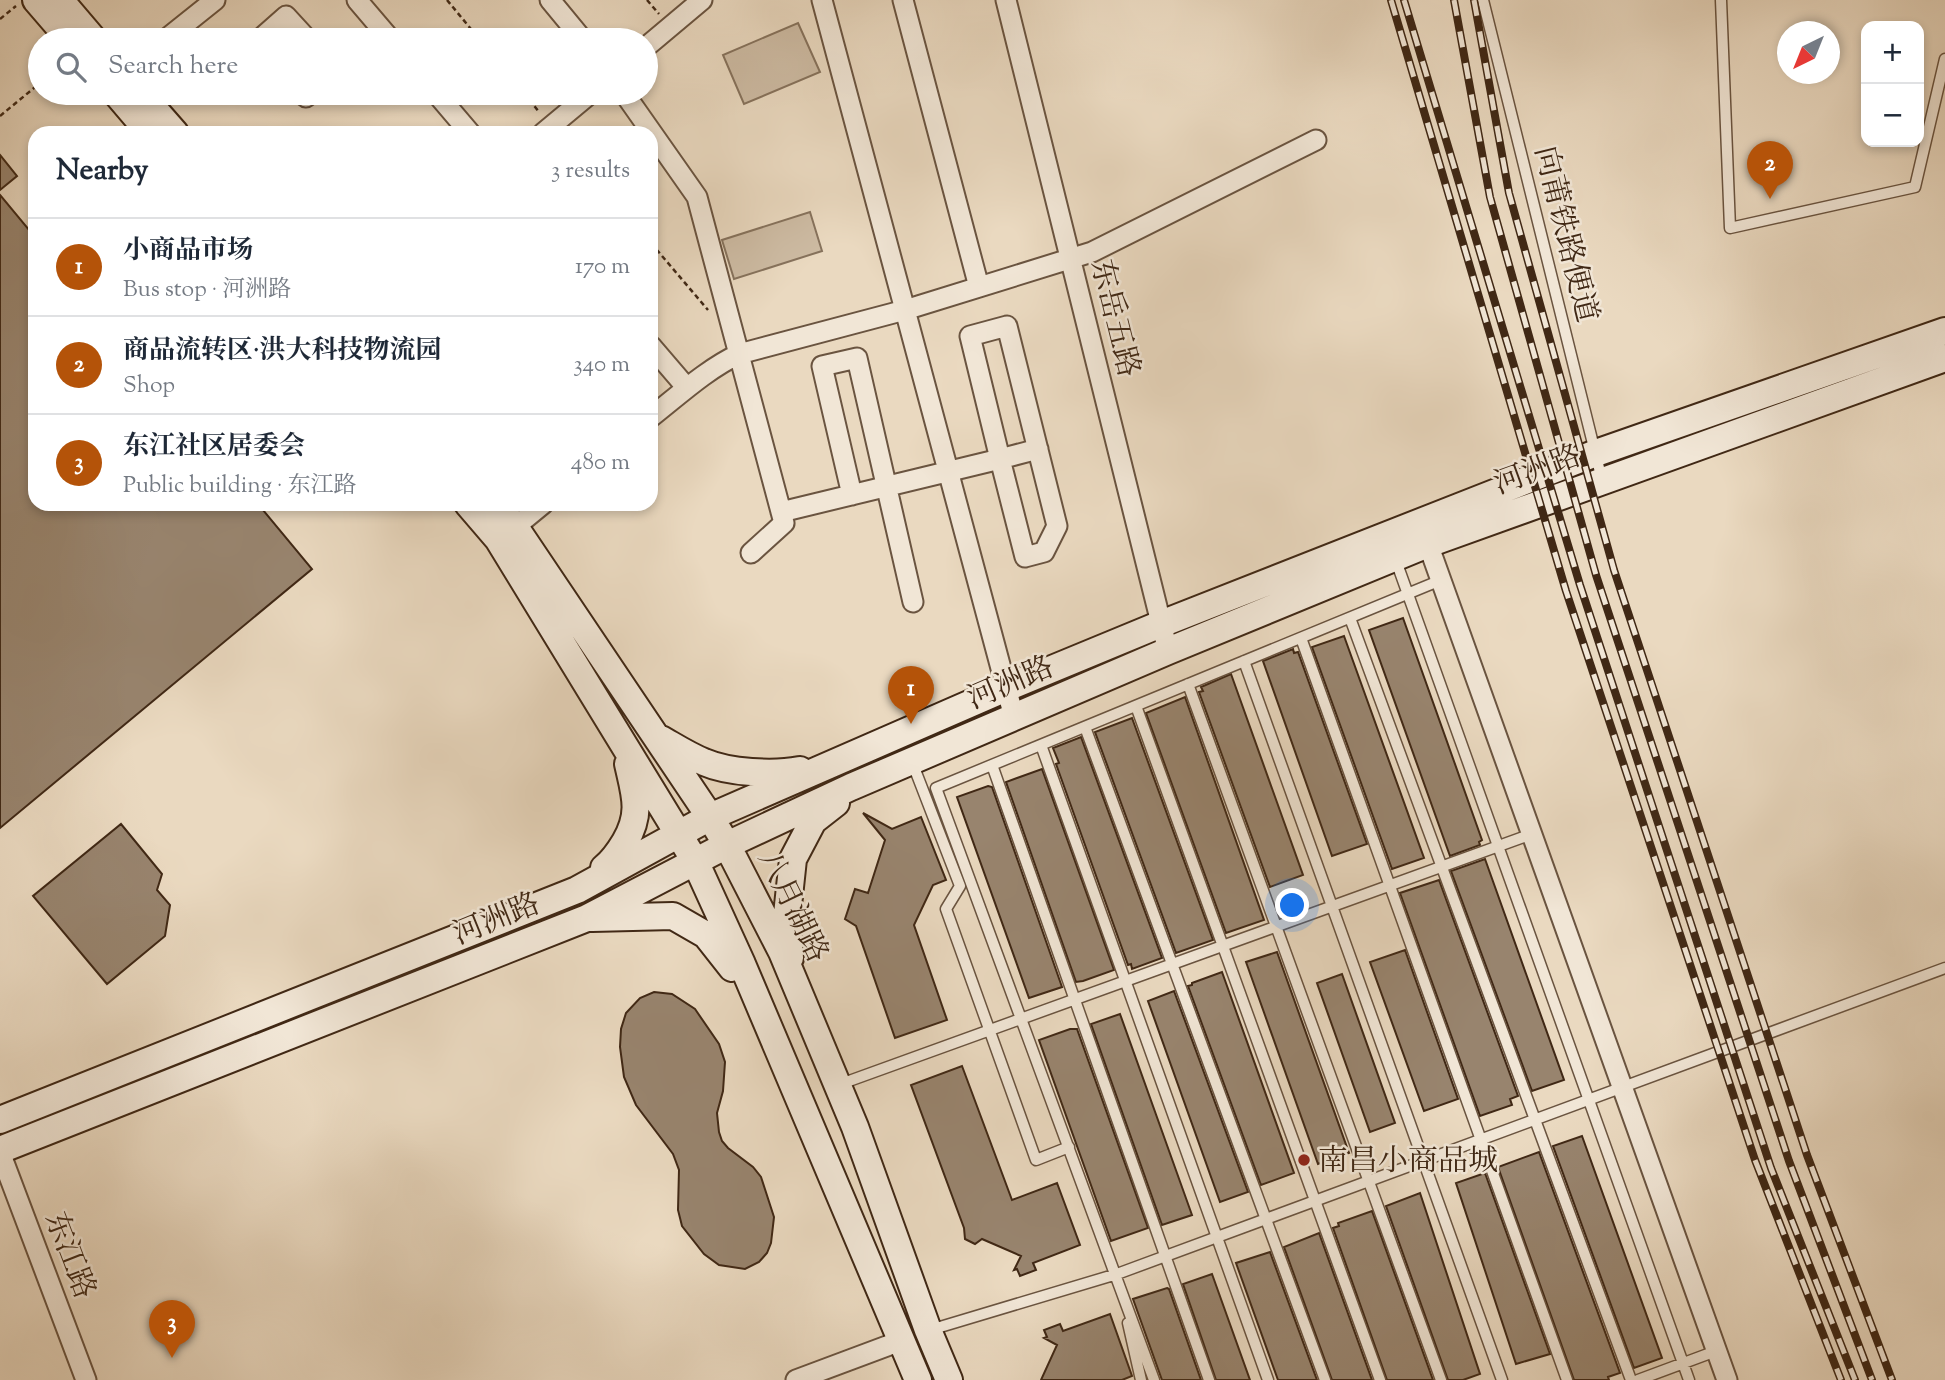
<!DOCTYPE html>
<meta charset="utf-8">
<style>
:root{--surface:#fff;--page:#f2f2f3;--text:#1f2937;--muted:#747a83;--line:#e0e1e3;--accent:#b45309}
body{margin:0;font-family:"Sorts Mill Goudy","Noto Serif SC",serif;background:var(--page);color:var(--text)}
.controls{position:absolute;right:21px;top:21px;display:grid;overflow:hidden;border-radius:14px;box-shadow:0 4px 10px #0003}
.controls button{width:63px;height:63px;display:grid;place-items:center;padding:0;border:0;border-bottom:2px solid var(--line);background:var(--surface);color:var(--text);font:35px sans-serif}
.compass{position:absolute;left:1777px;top:21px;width:63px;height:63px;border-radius:50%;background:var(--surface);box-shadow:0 4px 10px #0003;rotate:223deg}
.you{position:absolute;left:1293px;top:906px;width:24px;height:24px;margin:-18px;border:5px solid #fff;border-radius:50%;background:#1a73e8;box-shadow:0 0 0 10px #1a73e833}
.badge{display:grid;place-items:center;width:46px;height:46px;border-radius:50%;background:var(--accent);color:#fff;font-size:23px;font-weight:700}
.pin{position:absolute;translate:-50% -58px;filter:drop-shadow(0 2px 4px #0008)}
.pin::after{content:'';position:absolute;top:37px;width:24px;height:21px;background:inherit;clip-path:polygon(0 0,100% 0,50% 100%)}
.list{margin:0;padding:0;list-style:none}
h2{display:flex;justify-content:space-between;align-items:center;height:91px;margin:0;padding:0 28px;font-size:30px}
h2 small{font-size:23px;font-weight:400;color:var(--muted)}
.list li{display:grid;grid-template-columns:46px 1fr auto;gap:21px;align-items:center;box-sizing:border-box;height:98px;padding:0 28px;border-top:2px solid var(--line)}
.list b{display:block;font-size:26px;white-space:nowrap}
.list p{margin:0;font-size:23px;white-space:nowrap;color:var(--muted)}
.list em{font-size:23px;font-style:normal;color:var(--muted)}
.icon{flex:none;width:38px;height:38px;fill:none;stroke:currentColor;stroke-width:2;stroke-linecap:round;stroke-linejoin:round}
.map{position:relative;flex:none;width:1945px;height:1380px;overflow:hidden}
.search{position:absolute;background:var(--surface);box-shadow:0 4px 10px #0003;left:28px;top:28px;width:630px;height:77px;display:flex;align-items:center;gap:18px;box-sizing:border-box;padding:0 24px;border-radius:38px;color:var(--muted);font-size:26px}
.panel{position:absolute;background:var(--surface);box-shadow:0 4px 10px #0003;left:28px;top:126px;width:630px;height:385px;border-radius:21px}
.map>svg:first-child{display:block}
.green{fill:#cdbba3;stroke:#86725c;stroke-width:2}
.building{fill:#98846e;stroke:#402815;stroke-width:2}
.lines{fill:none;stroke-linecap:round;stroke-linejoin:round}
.service-casing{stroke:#6a5440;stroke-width:13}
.minor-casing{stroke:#6a5440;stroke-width:23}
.secondary-casing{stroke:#402815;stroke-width:30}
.path{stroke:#402815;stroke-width:2.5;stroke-dasharray:5 3.5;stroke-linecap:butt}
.service{stroke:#f1e6d6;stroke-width:10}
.minor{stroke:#f1e6d6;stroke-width:19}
.secondary{stroke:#f1e6d6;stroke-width:26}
.rail-casing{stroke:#402815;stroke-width:8}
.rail{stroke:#f1e6d6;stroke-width:5;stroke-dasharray:16;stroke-linecap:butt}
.poi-dot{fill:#8f2418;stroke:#f1e6d6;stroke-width:2.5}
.labels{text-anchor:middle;stroke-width:5;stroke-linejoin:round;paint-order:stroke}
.street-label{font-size:30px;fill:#402815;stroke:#f1e6d6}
.poi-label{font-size:30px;fill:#402815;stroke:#f1e6d6;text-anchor:start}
</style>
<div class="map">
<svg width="1945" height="1380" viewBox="0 0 1945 1380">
<rect width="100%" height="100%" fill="#ead9c0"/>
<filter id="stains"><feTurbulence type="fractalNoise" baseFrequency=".00286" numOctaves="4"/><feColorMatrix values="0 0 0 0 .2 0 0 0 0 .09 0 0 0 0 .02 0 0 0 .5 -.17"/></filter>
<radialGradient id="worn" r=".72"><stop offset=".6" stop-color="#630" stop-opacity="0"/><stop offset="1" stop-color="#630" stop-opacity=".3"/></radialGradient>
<path class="green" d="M798,23l22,49 -76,32 -21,-49z
M810,212l12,39 -88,28 -12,-39z"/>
<path class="building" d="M0,155l17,21 -17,14z
M0,195l35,42v267h223l54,65 -312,259z
M1403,618l79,222 -3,2 1,3 -30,11 -81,-226z
M1344,636l80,222 -32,11 -80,-222z
M1293,649l1,4 4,-1 69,192 -35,12 -69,-195z
M1231,674l72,201 -33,12 -71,-195 4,-1 -2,-4z
M1185,697l79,223 -38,13 -80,-220z
M1132,718l81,222 -37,13 -81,-221z
M1081,737l81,221 -30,11 -1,-5 -3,1 -72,-201 3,-1 -6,-15z
M1042,769l72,201 -31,11 -7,1 -70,-200z
M988,786l4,1 70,200 -33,11 -72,-201z
M863,813l29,16 29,-12 25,63 -13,5 -19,40 33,95 -52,18 -39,-112 -11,-7 10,-30 13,4 17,-53z
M121,824l41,50 -5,16 13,15 -5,31 -58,48 -74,-88z
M1485,859l79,221 -32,11 -81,-220z
M1439,880l79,216 -8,3 2,6 -32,11 -80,-223z
M1405,950l53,149 -34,12 -54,-149z
M1277,952l72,201 -31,11 -72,-202z
M1222,972l72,201 -33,12 -73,-199 4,-1v-2z
M1342,974l53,149 -25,9 -53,-149z
M1174,991l74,201 -28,10 -72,-201z
M654,992l18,2 23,15 24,35 6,18 -2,29 -6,22 2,19 3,9 6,7 25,19 8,10 13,40 -3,26 -4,10 -8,9 -14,7 -26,-4 -15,-11 -22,-28 -4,-16 1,-40 -6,-16 -37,-49 -12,-28 -4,-30 1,-18 5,-16 14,-15z
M1120,1014l72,201 -30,10 -71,-201z
M1070,1029h7l71,199 -37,13 -72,-201z
M962,1066l50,134 45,-17 23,62 -47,18 3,7 -16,6 -3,-7 -3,1 7,-14 -39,-17 -7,5 -10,-5 -1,-11 -53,-143z
M1582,1136l80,222 -28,10 -81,-222z
M1539,1152l81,221 -12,4 1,3h-35l-76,-213z
M1485,1173l65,181 -34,10 -60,-181z
M1420,1193l60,181 -17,6h-15l-62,-174z
M1372,1211l61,169h-46l-54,-152 6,-2 -1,-3z
M1319,1233l53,147h-40l-48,-133z
M1270,1252l47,128h-39l-42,-117z
M1212,1274l38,106h-34l-33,-96z
M1167,1288l2,1 32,91h-39l-29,-81z
M1110,1314l22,62 -10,4h-81l16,-35 -13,-7 3,-1 -3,-7 16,-6 3,7z"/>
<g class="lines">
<defs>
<path id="service" d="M1483,0l119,480
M1721,0l9,228 185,-41 30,-128
M1395,558l294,822
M1350,618l281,762
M1301,638l266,742
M1244,661l258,719
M1188,684l253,696
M1136,706l244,674
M1085,727l240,653
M1041,745l227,635
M912,762l48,124 -14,23 90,251 33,-13
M992,765l217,615
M838,1085l694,-251
M1128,1323l13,57
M930,1330l187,-56 828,-306
M1154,1380l-218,-592 505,-208
M1638,1380l78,-29"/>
<path id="minor" d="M357,0l34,40
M550,0l33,40
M822,0l192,717
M903,0l76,287
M1006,0l162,651
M165,40l50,-40
M259,40l27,-24 22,24
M646,47l56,-47
M302,93l4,4 5,-4
M436,93l34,40
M624,93l73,104 87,326 -33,30
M543,133l48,-40
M651,346l36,42
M651,417c28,-22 56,-48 88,-63l166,-44 187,-58 224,-112
M852,495l-30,-129 35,-8 56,244
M781,512l219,-53 25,98 19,-5 13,-26 -50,-200 -37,10 30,123 38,-10
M515,527l28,-23
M1428,544l299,836
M0,1152l86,228
M796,1380l107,-40"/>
<path id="secondary" d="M36,0l31,36
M60,0l34,40
M116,93l34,40
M140,93l35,40
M468,504l30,35 197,322 47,103 176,416
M496,504l19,23 195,290 17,28 55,107 73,175 73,203 21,50
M661,739c14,8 28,17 43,23 25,11 70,13 96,8
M604,868c10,-8 15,-16 21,-26 17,-29 10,-47 3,-78
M592,918l81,-2 33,19 26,33
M790,958l-3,-43 6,-56 20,-38 23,-18
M0,1120l577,-230 133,-73 296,-129 155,-64 435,-171 349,-122
M0,1150l587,-232 140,-73 124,-58 317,-136 260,-107 517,-186"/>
</defs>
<use href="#service" class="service-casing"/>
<use href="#minor" class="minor-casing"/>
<use href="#secondary" class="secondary-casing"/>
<path class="path" d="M447,0l33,40
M647,0l12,14
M0,19l16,-13
M524,93l15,19
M0,116l40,-33
M651,243l57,67"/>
<use href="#service" class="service"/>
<use href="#minor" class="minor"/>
<use href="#secondary" class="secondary"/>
<defs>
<path id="rail" d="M1391,0l175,591 189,569 86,220
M1404,0l176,585 191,583 84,212
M1454,0l36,197 106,378 193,586 83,219
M1474,0l35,193 105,377 193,585 85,225"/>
</defs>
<use href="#rail" class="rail-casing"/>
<use href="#rail" class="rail"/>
</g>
<circle class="poi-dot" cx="1304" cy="1160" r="7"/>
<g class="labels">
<g class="street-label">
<text transform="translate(1567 234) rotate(76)" y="10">向莆铁路便道</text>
<text transform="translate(1116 318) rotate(76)" y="10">东岳五路</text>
<text transform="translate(1537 469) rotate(-20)" y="10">河洲路</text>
<text transform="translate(1010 682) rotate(-23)" y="10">河洲路</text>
<text transform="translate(794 906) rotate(64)" y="10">八月湖路</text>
<text transform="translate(496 918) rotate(-22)" y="10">河洲路</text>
<text transform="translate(71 1255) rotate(69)" y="10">东江路</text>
</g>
<g class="poi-label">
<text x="1318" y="1170">南昌小商品城</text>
</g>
</g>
<rect width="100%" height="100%" filter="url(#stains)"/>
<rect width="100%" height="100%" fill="url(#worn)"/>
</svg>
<div class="controls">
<button>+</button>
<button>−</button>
</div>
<svg class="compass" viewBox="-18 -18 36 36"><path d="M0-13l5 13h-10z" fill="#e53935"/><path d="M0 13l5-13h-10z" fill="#747a83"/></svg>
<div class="you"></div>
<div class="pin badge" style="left:911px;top:724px">1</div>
<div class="pin badge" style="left:1770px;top:199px">2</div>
<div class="pin badge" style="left:172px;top:1358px">3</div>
<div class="search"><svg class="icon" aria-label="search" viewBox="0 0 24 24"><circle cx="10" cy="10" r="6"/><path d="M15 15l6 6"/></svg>Search here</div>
<section class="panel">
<h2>Nearby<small>3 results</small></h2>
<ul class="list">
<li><span class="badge">1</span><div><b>小商品市场</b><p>Bus stop · 河洲路</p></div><em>170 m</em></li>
<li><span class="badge">2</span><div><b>商品流转区·洪大科技物流园</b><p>Shop</p></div><em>340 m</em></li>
<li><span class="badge">3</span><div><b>东江社区居委会</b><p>Public building · 东江路</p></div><em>480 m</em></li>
</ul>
</section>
</div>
